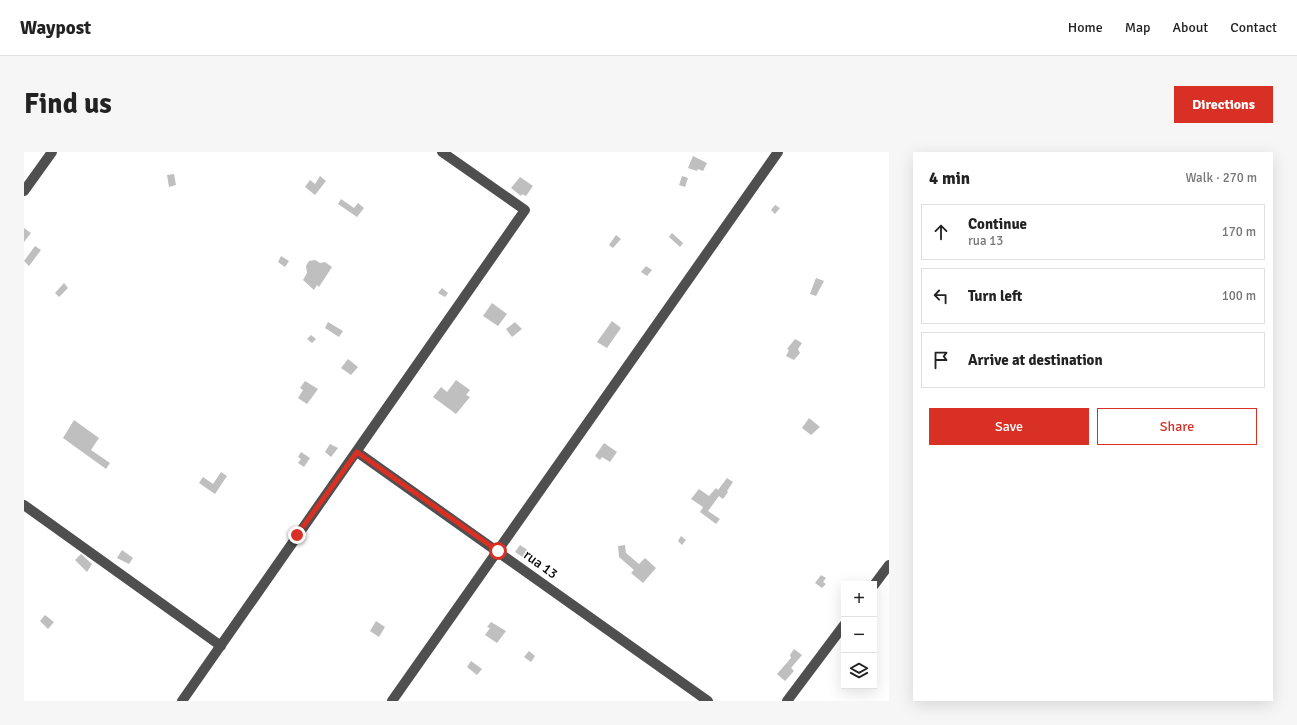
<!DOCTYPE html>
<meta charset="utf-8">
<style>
:root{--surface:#fff;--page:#f6f6f6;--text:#222;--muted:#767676;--line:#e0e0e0;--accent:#d93025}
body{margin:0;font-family:Signika,sans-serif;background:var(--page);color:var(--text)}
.controls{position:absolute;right:12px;bottom:12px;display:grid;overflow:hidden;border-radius:0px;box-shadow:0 4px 16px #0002}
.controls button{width:36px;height:36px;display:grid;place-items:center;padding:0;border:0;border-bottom:1px solid var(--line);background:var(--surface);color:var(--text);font:20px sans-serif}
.stop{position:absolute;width:12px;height:12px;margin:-9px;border:3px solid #d93025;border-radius:50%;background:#fff}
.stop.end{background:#d93025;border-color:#fff;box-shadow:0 1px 4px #0008}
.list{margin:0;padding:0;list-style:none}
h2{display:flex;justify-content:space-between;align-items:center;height:52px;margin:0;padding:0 16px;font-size:17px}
h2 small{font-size:13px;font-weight:400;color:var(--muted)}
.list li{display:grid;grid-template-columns:26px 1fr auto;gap:12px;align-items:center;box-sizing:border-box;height:56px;margin:0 8px 8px;padding:0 8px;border:1px solid var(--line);border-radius:0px}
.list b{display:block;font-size:15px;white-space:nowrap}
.list p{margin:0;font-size:13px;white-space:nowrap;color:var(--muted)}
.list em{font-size:13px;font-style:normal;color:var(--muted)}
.actions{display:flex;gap:8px;padding:12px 16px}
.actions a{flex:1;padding:9px 0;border:1px solid var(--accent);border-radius:0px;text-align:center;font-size:14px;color:var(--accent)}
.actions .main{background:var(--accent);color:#fff}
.icon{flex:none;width:22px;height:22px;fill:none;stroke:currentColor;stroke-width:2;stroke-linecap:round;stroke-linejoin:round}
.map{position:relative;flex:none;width:865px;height:549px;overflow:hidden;border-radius:0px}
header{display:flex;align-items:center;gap:24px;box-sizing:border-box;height:56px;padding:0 20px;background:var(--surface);border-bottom:1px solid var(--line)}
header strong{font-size:19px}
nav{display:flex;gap:22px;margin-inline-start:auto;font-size:14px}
.intro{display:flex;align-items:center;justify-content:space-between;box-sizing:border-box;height:96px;padding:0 24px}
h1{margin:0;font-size:28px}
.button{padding:10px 18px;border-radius:0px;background:var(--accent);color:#fff;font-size:14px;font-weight:700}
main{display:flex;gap:24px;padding:0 24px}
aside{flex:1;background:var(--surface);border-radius:0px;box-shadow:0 4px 16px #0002}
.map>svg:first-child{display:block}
.building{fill:#bfbfbf}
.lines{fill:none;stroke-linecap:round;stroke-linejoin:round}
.minor{stroke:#4f4f4f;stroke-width:10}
.route{stroke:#d93025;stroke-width:5}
.labels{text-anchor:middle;stroke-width:3.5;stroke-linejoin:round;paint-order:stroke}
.street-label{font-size:14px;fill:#000;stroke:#fff}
</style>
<header>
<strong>Waypost</strong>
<nav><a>Home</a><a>Map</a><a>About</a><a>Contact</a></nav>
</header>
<div class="intro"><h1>Find us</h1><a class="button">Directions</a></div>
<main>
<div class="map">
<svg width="865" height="549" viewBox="0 0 865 549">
<rect width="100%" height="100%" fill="#fff"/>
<path class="building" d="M669,4l14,7 -4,8 -5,-2 -1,2 -9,-3z
M150,22l2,11 -7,2 -2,-12z
M296,24l6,5 -11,14 -10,-8 5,-7 5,4z
M658,24l6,2 -3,9 -6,-2z
M496,25l13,9 -7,10 -4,-2 -1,2 -10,-8z
M317,47l13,9 4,-5 6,5 -7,9 -19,-13z
M751,53l5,3 -5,6 -4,-4z
M0,76l7,5 -7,9z
M648,81l11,10 -3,4 -11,-10z
M592,83l5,4 -8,9 -4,-3z
M11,94l6,4 -12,16 -5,-5z
M257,104l8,5 -4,6 -7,-5z
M291,108l5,3 5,-1 7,5 -13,20 -2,-2 -3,5 -11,-10 4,-7 -1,-7 3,-5z
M622,114l6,4 -5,6 -6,-4z
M792,126l8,3 -8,15 -6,-2z
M40,131l4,5 -9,9 -4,-4z
M418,136l6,5 -3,4 -7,-4z
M468,151l15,11 -9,12 -15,-10z
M588,169l9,7 -14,20 -10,-6z
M304,170l15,9 -4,6 -14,-9z
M491,170l7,7 -10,8 -6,-8z
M287,183l5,4 -4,4 -5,-4z
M771,187l7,4 -4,6 2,4 -6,7 -8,-4 3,-6 -2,-1z
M324,207l10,8 -7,8 -10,-7z
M432,228l14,10 -4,5 4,2 -14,17 -23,-17 8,-10 6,5z
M281,229l13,8 -11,15 -9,-6 5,-8 -3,-2z
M785,266l11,9 -9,8 -9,-7z
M50,268l25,18 -8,12 19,13 -4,6 -43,-31z
M580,291l13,9 -7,10 -8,-5 -2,3 -5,-4z
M306,292l8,4 -7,9 -6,-5z
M277,300l9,6 -6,9 -6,-4 3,-4 -3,-2z
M197,320l6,4 -12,18 -16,-11 4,-6 10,7z
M703,326l6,4 -6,9 1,1 -5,7 -4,-3 -11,15 12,8 -4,5 -16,-12 3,-5 -12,-8 8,-10 10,7 7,-8 2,2z
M657,384l5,4 -4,5 -4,-4z
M496,393l9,6 -5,7 -9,-6z
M601,393l1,8 13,11 6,-6 11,10 -13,15 -12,-10 3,-3 -15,-13 -1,-11z
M98,398l11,8 -4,6 -12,-6z
M57,402l11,10 -5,8 -12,-12z
M797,423l5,3 -3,4 3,2 -4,4 -7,-5z
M21,463l9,7 -6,7 -8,-8z
M352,469l9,6 -6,10 -9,-6z
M467,470l15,9 -9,12 -12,-8 5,-7 -3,-1z
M770,497l8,6 -11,13 3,3 -9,10 -8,-7 14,-16 -1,-3z
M505,499l6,5 -4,6 -7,-5z
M447,509l11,8 -5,6 -10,-8z"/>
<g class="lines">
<path class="minor" d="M0,39l28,-39
M333,300l351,249
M0,353l197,141
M850,433l15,-20
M158,549l343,-491 -83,-58
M368,549l386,-549
M763,549l57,-76"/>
</g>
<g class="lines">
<path class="route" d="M273,383l60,-83 141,99"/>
</g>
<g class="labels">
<g class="street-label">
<text transform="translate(517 412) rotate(36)" y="5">rua 13</text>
</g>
</g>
</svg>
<div class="controls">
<button>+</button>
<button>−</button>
<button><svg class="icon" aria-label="layers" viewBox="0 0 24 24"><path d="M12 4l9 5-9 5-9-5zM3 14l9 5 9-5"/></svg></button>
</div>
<div class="stop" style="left:474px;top:399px"></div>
<div class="stop end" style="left:273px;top:383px"></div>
</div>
<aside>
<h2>4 min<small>Walk · 270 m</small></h2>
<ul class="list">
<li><svg class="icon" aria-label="ahead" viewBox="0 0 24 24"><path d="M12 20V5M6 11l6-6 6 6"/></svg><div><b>Continue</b><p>rua 13</p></div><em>170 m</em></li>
<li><svg class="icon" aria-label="left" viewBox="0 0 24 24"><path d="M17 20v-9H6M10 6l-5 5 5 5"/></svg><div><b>Turn left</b></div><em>100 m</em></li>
<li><svg class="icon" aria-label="arrive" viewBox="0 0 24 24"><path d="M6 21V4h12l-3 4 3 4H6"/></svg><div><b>Arrive at destination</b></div></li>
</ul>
<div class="actions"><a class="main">Save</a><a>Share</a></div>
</aside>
</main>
